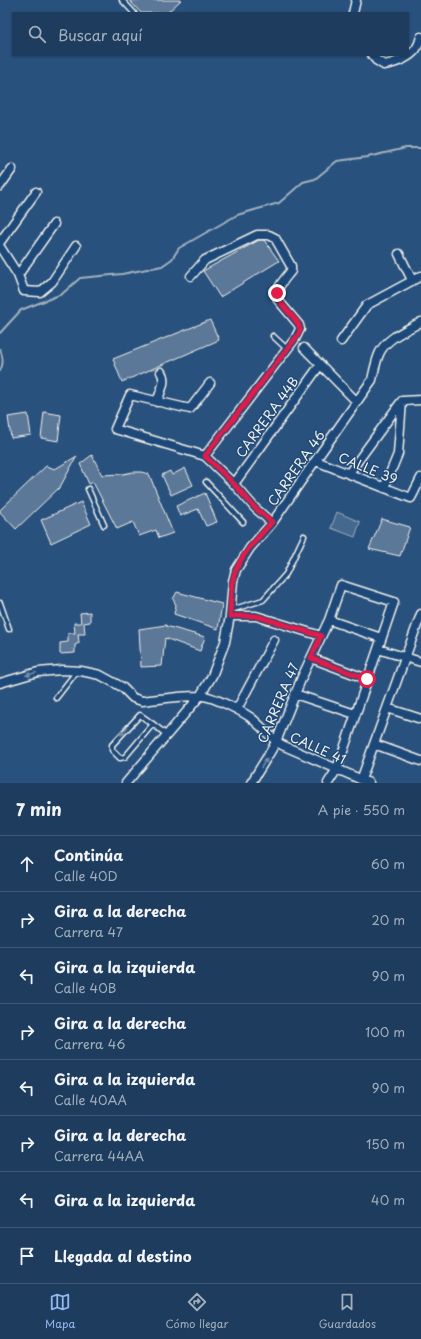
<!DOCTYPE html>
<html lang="es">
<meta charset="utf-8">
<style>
:root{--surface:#1e3d5e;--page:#2b4867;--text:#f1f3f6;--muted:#a1aebc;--line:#3c5673;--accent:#90b9f0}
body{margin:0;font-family:"Playpen Sans",sans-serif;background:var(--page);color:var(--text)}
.stop{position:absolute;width:12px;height:12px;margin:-9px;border:3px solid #e11d48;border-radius:50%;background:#fff}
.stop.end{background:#e11d48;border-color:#fff;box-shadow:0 1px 4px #0008}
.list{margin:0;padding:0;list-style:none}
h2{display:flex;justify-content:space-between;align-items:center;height:52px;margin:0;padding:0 16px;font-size:17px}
h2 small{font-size:13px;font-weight:400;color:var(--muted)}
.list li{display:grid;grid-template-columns:26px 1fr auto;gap:12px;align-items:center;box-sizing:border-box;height:56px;padding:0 16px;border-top:1px solid var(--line)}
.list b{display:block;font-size:15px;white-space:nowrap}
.list p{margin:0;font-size:13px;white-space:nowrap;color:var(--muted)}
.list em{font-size:13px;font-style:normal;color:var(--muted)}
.icon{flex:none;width:22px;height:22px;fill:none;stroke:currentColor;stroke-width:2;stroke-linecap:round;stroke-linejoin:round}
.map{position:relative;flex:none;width:421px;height:783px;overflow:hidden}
.search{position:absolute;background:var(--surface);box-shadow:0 1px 3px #0004;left:12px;right:12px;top:12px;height:44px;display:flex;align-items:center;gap:10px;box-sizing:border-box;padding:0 14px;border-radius:0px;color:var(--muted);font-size:15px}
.sheet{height:500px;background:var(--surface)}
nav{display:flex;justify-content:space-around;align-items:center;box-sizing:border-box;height:56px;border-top:1px solid var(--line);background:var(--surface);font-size:11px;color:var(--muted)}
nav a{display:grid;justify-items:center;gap:2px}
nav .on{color:var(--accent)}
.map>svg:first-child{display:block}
.green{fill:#45688e;stroke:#9cacbb}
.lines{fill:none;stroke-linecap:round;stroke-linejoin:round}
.stream{stroke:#a4b2be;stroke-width:2}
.building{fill:#5b7899;stroke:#f4f1e8}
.service-casing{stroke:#f4f1e8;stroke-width:7}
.minor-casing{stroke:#f4f1e8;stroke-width:11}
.service{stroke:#1f4a7a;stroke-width:4}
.minor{stroke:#1f4a7a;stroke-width:8}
.oneway{fill:#748da6}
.route{stroke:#e11d48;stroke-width:5}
.labels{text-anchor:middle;stroke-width:3;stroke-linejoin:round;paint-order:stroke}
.street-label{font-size:13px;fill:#f4f1e8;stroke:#1f4a7a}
</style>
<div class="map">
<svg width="421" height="783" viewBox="0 0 421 783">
<rect width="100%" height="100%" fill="#28517e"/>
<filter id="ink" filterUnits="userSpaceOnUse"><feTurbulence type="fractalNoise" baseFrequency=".025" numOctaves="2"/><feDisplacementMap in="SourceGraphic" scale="8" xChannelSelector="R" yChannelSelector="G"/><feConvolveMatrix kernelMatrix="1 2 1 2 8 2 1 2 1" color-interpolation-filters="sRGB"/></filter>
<g filter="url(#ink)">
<path class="green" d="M337,512l23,10 -5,15 -24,-9z"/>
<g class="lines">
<path class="stream" d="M0,333l21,-23 41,-16 18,-16 42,-4 40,-8 10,-7 7,-11 58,-33 42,-12 24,-21 12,-3 22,-18 31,-4 38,-9h15
M0,349c3,8 4,14 0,22"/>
</g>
<path class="building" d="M129,0h52l-14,13h-26z
M259,240h5l15,21 -59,36 -17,-26z
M210,320l9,20 -97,42 -9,-23z
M44,412l17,3 -3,26 -17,-3z
M28,414l3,21 -20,3 -3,-21z
M92,455l10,20 21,-1 10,-2h8l8,2 24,59 -14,5 -3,-8 -17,6 -6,-14 -16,7 -24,-47 -4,2 -9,-20z
M77,456l-17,31 -44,42 -16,-17v-2l46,-44 9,3z
M185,468l8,17 -22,10 -9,-20 8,-4 2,4z
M205,493l12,29 -11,4 -8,-17 -18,7 -4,-10z
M81,502l10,22 -40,19 -10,-23z
M382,519l28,8 -10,29 -31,-7z
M177,592l45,12 -4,25 -44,-15 2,-9 -3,-6z
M90,612v10l-6,1 1,11h-7l1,9 -4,2v8l-15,1v-11l8,-1v-9h7l-1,-10h7l-1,-10z
M166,625v1l39,11 -5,14 -35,-13 -3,28 -21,1 -2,-38z"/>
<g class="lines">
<defs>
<path id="service" d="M122,0l12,13
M273,336l14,13
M206,482l37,40
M88,489l16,36
M0,603l9,26
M231,610l32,-10 23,-26 18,-38
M56,698l21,-27
M153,724l-28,33 -5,1 -8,-8v-5l28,-30c9,6 18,13 27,20"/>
<path id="minor" d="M353,13l3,-13
M372,55l4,5 8,5c11,-2 25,-7 32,-16 2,-3 4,-8 5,-12
M0,186l12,-17
M0,242l36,-50
M0,247l18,28 6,16 16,1 12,-10 24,-36
M399,254l13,26
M18,275l36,-51
M191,276l14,-16 52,-25h12l6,3 16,28v5c-6,8 -17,18 -13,29l21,25 1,4 -5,10 -90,117
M341,341l26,-36 54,-29
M304,348l52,53
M210,383l-20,26 -60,-14 -15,34 90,27 29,28 21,24 17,15
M402,401l19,-1
M157,402c3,-10 10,-21 4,-30
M316,461l95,37 10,-20
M349,473l52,-71
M234,484l86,-119
M384,488l14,-34 4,-53
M230,616h26l65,20
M329,620l52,18
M378,649l43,13
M311,658l56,21
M0,683l38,-11 24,-2 19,1 19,4 22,12 11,11 9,3c19,-2 42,-6 61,-5 11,1 38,15 47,21 12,9 20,21 32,28l87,38
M295,694l60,20
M387,708l34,11
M237,709l37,-69
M374,744l47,17
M361,780l60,-166
M126,783l74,-87 12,-20 13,-34 5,-26 3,-35 3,-11 14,-22 22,-25 27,-39 73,-104c2,-9 4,-20 8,-28 8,-15 27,-22 41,-30
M251,783l18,-29 7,-12 26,-65 27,-57 12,-35 53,17 -57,167 -9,14"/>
</defs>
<use href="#service" class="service-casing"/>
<use href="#minor" class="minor-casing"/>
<use href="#service" class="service"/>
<use href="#minor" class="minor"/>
</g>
<defs><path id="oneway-solid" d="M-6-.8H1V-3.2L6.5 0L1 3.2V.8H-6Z"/></defs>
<g class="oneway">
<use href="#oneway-solid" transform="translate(31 674) rotate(165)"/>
<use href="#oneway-solid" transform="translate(124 731) rotate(132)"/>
<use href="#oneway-solid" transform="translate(264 763) rotate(-57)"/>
</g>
</g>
<g class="lines" filter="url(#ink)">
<path class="route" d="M277,293c0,13 25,27 23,38 -1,3 -3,6 -5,8l-90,117 29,28 21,24 17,14c-13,15 -29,30 -36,48 -6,13 -5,31 -6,46h26l65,20 -10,22 56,21"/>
</g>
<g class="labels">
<g class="street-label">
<text transform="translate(267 417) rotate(-54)" y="5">CARRERA 44B</text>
<text transform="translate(296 468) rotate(-55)" y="5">CARRERA 46</text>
<text transform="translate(368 468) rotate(22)" y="5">CALLE 39</text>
<text transform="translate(278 703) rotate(-67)" y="5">CARRERA 47</text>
<text transform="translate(318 748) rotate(24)" y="5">CALLE 41</text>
</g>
</g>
</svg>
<div class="stop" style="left:367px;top:679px"></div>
<div class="stop end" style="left:277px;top:293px"></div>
<div class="search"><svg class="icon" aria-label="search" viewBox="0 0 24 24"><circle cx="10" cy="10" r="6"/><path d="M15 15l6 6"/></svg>Buscar aquí</div>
</div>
<section class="sheet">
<h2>7 min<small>A pie · 550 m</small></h2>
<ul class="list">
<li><svg class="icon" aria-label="ahead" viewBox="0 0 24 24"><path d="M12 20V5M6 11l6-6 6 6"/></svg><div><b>Continúa</b><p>Calle 40D</p></div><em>60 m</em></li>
<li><svg class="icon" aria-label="right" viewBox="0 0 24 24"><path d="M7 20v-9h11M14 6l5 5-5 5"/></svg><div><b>Gira a la derecha</b><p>Carrera 47</p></div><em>20 m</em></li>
<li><svg class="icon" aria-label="left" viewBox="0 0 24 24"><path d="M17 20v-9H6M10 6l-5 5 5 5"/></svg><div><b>Gira a la izquierda</b><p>Calle 40B</p></div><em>90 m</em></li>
<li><svg class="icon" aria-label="right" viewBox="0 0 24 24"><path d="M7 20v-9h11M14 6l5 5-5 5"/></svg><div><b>Gira a la derecha</b><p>Carrera 46</p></div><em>100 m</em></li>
<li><svg class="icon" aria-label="left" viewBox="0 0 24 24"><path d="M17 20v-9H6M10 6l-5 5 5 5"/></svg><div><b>Gira a la izquierda</b><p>Calle 40AA</p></div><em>90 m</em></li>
<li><svg class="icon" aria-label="right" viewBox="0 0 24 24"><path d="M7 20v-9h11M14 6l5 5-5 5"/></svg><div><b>Gira a la derecha</b><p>Carrera 44AA</p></div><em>150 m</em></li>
<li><svg class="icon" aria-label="left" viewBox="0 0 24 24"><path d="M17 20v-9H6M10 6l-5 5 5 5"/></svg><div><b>Gira a la izquierda</b></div><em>40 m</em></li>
<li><svg class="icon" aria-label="arrive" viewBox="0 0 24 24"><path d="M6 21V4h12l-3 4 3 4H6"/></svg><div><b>Llegada al destino</b></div></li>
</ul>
</section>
<nav>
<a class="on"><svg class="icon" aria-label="map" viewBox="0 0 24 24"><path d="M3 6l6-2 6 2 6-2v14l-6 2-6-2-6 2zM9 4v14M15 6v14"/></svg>Mapa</a>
<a><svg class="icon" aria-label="directions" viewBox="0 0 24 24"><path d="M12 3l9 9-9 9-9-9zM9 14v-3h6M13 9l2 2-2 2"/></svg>Cómo llegar</a>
<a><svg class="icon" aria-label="saved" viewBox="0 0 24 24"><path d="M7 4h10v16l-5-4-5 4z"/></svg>Guardados</a>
</nav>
